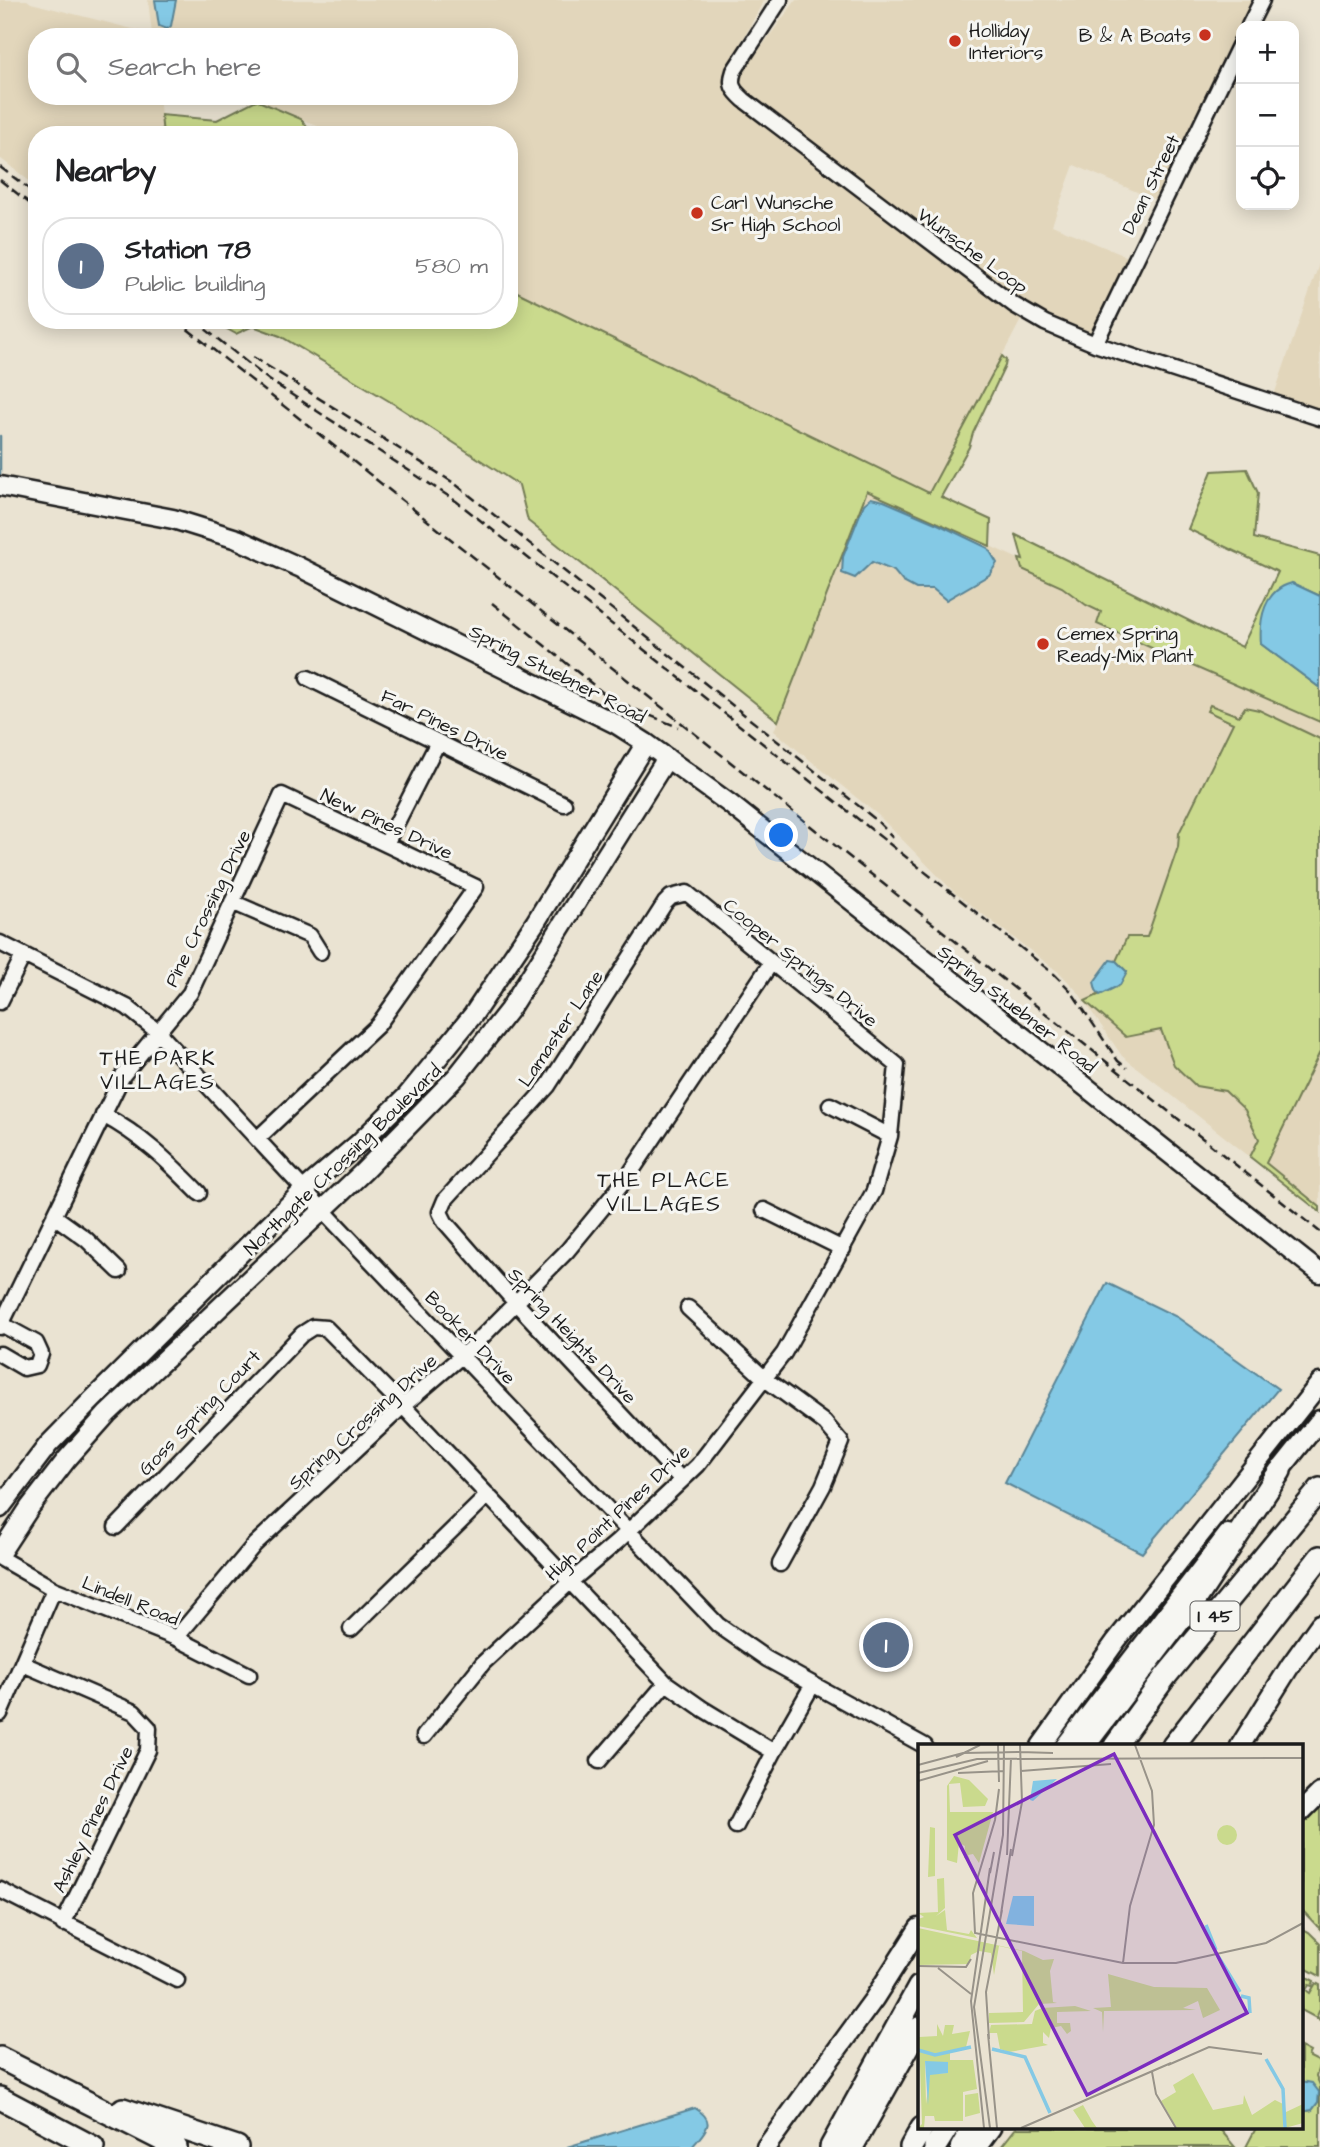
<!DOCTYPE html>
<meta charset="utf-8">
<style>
:root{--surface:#fff;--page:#f2f2f2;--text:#202124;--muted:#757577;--line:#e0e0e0;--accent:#db2777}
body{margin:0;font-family:"Architects Daughter",sans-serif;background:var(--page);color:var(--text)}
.controls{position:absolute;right:21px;top:21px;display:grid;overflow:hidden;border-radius:14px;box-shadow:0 4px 18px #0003}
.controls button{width:63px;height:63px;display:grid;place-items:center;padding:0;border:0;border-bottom:2px solid var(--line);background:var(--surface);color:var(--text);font:35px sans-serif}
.you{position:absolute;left:782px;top:836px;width:24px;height:24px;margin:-18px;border:5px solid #fff;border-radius:50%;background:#1a73e8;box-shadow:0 0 0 10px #1a73e833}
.badge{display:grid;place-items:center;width:46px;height:46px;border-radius:50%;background:var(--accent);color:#fff;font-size:23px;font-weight:700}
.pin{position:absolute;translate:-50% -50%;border:4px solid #fff;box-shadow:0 2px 7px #0006}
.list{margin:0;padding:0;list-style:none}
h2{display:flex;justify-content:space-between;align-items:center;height:91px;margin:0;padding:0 28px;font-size:30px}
h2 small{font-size:23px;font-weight:400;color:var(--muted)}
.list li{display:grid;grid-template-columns:46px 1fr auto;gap:21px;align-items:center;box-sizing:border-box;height:98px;margin:0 14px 14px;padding:0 14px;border:2px solid var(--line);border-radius:28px}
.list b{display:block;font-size:26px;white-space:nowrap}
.list p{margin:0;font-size:23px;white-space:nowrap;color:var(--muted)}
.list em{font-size:23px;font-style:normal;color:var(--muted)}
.icon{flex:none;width:38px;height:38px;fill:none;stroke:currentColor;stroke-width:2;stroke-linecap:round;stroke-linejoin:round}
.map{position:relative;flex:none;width:1320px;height:2147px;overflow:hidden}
.search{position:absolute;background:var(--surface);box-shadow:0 4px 18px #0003;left:28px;top:28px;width:490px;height:77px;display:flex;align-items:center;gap:18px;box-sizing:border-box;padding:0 24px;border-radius:28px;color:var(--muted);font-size:26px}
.panel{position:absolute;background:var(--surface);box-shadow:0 4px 18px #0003;left:28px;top:126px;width:490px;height:203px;border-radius:28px}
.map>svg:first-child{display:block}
.built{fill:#e2d6bb}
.green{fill:#cada8d;stroke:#737b54;stroke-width:2}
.water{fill:#84c9e5;stroke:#5a8495;stroke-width:2}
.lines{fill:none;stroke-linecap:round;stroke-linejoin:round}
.stream{stroke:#5a8495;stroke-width:2.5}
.minor-casing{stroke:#1c1c1c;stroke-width:19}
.major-casing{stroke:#1c1c1c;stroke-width:23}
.highway-casing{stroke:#1c1c1c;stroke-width:26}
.minor{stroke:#f6f6f2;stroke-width:14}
.major{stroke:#f6f6f2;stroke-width:18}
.highway{stroke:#f6f6f2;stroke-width:21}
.rail{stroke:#1c1c1c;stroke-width:2.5;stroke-dasharray:10 5;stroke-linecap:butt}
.poi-dot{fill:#c8321e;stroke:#f6f6f2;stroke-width:2.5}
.labels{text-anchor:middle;stroke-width:6;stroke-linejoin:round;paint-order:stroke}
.shield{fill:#f6f6f2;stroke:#5d5d5c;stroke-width:2}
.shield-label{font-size:18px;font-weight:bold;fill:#1c1c1c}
.poi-label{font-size:19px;fill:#1c1c1c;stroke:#f6f6f2;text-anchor:start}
.street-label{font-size:19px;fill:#1c1c1c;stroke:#f6f6f2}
.neighbourhood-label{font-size:21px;letter-spacing:2px;fill:#1c1c1c;stroke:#f6f6f2}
.inset-river{fill:none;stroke:#84c9e5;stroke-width:3.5}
.inset-road{fill:none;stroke:#989389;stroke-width:2}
.view{fill:#7b2cbf;fill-opacity:0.15;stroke:#7b2cbf;stroke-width:3.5}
.inset-edge{fill:none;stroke:#1c1c1c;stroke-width:3.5}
</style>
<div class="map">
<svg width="1320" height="2147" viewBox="0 0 1320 2147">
<rect width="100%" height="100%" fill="#eae3d2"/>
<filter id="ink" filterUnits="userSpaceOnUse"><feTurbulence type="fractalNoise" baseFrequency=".0143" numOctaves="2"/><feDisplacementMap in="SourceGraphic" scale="14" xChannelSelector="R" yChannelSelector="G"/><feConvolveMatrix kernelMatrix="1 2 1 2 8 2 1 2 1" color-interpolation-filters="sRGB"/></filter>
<g filter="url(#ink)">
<path class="built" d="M0,0h27l4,3 121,31 -4,-34h616l-39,73 -1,10 2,8 297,225 -93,177 -421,-205v-153h-171l-88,-38 259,-1v-59h-347l-9,-2v2h-116v59h122l4,39h-126v52l-37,-29z
M796,0h460l-98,201 -84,-36 -22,60 78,33 -35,73 -9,5 -62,-30 -269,-203 -17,-19 1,-7z
M1320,261v153l-47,-16z
M867,490l156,71 297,144v507l-198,-156 -44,-64 -17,-18 -106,-81 -77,-78 -104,-84z"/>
<path class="green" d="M256,100l45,19 12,16h-150l-2,-20 56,5z
M509,288l420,205 73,-137 4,4 -1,6 -32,67 -4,14 -28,50 50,23 -1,26 -123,-55 -89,230 -250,-200 -9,-36 -125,-81 -114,-68 -27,-10 -17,8 -25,-14h298z
M1247,469l11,24 -4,45 66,18v40l-28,-13 -31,61 59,44v34l-223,-98 4,-12 -15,-7 -24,-18 -40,-18 -3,-10 4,1 -7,-25 226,112 36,-75 -90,-43 24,-58z
M1210,705l29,11 6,-9 14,3 61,29v313l-54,111 54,44v5l-70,-55 9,-18 -14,-29 -20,-19 -29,-5 -22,-21 -13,-35 -35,7 -41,-36 35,-16 7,-13 -11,-11 11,-24h20l31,-90 1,-14 54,-110 -26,-12z
M1320,1800v129l-19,-20v-91z
M1301,1928l8,4 11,11v33l-19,-10z
M1301,1974l13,7 -2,5 -3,-1 -3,5 4,3 6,-10 4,2v24l-3,7 3,4 -19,-10z
M1301,2047l9,5 -2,4 12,6 -4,14 4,9v62h-74l10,-19h45v-16l11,-2 6,-8 -17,-21z
M1016,2128h203l16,19h-234z"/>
<path class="water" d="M155,0h21l-5,26 -4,3 -8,-3z
M871,498l13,3 56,24 48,23 9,15 -8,12 -43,25 -13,-11h-17l-13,-7 -9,-11 -22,-9 -17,16 -13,-5 1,-16 21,-53z
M1292,583l28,13v92l-59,-44c-2,-25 3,-54 31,-61z
M1110,960l6,1 11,11 -7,13 -20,10 -4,-5 -2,-8z
M1107,1283l70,34 101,72 -136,164 -137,-70z
M1301,2081l11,2 7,9 -1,10 -6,8 -11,2z
M695,2108c23,14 10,23 -3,39h-125z"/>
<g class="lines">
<path class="stream" d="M0,436v38"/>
<defs>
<path id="minor" d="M780,0l-46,71c-5,14 -1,19 10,29l270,205 31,18 50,21 225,74
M1249,26l13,-26
M1095,344l146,-302
M308,678l256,126
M386,844l52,-102
M232,902l78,34 10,16
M0,943l127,64 31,25 177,191 383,402 49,34 158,87
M0,1002l23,-46
M830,1105l60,31
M103,1115c38,20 66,47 96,78
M764,1210l79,39
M54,1216l32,23 33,32
M688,1308l77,71 60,44 16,19 -18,44 -43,78
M0,1327l123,-252 67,-82 92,-198 194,92 -98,138 -121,114
M0,1354l24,14 13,-3 4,-11 -5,-11 -35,-19
M116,1527l186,-193 11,-7 13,1 77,78 263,277 37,26 71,43
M0,1558l54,31 122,49 73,37
M351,1629l137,-134
M176,1638l79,-94 148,-138 70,-60 94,-95 60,-73 144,-215
M23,1664l111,48 15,16 -1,22 -85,174
M0,1714l54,-125
M424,1736l59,-73 87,-81 47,-40 81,-77 86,-112 90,-162 16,-55 7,-71 -210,-172 -16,4 -6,6 -117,183 -103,114 -5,12 5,10 70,80 167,178
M599,1761l67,-78
M736,1826l38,-74 39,-68
M0,1890l177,90"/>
<path id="major" d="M0,486l173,33 64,20 62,28 317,157 30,19 84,61 590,469
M1272,1480l48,-60
M0,1508l48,-63 44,-45 213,-211 54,-46 47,-46 67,-82 62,-92 111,-180
M0,1553l30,-46 37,-48 40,-45 256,-242 94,-96 52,-66 158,-252
M1041,1746l75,-105 204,-258
M1065,1746l163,-212
M1240,1746l50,-80 30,-42
M1301,1812l19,-19
M766,2147l108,-148 45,-71
M960,2147l11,-19
M977,2147l14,-19"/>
<path id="highway" d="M1084,1746l112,-147 84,-128
M1115,1746l50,-69 155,-188
M1173,1746l147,-189
M0,2058l176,89
M0,2098l93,49
M123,2109l114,38
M831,2147l88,-160
M852,2147l67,-119
M911,2147l11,-19
M935,2147l12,-19"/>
</defs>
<use href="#minor" class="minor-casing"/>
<use href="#major" class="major-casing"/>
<use href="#highway" class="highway-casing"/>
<use href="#minor" class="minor"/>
<use href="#major" class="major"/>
<use href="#highway" class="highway"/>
<path class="rail" d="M0,167l37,28
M0,180l37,29
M176,320l1144,912
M194,320l75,60 187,121 598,473 17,17 47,70 9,7
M253,357l201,126 421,336 18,18
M492,603l120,97 66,27"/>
</g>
</g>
<g class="poi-dot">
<circle cx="1205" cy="35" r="7"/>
<circle cx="955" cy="41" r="7"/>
<circle cx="697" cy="213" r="7"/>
<circle cx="1043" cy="644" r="7"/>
</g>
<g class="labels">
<rect class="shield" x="1190.5" y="1601.5" width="49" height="29" rx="5"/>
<g class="shield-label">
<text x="1215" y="1622">I 45</text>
</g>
<g class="poi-label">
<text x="969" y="37">Holliday<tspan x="969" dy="22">Interiors</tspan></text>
<text x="1191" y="42" text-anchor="end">B &amp; A Boats</text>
<text x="711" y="209">Carl Wunsche<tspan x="711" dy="22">Sr High School</tspan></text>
<text x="1057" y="640">Cemex Spring<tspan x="1057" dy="22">Ready-Mix Plant</tspan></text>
</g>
<g class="street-label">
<text transform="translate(1150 184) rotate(-64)" y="7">Dean Street</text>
<text transform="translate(973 250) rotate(36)" y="7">Wunsche Loop</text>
<text transform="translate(558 673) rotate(27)" y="7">Spring Stuebner Road</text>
<text transform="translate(445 724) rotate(26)" y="7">Far Pines Drive</text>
<text transform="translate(387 823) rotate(25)" y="7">New Pines Drive</text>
<text transform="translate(207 908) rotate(-64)" y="7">Pine Crossing Drive</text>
<text transform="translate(801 962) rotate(39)" y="7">Cooper Springs Drive</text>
<text transform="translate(1018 1008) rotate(38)" y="7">Spring Stuebner Road</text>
<text transform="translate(560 1028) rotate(-56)" y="7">Lamaster Lane</text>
<text transform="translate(342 1159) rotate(-44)" y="7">Northgate Crossing Boulevard</text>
<text transform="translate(573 1335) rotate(47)" y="7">Spring Heights Drive</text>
<text transform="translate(471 1337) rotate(46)" y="7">Booker Drive</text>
<text transform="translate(199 1412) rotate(-46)" y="7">Goss Spring Court</text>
<text transform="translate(362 1421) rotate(-42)" y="7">Spring Crossing Drive</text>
<text transform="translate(617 1512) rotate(-43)" y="7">High Point Pines Drive</text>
<text transform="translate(131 1600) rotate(22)" y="7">Lindell Road</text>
<text transform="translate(92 1819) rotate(-64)" y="7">Ashley Pines Drive</text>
</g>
<g class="neighbourhood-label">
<text x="158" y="1065">THE PARK<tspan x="158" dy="24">VILLAGES</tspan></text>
<text x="664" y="1187">THE PLACE<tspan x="664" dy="24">VILLAGES</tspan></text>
</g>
</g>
<g transform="translate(918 1744)">
<rect width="385" height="385" fill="#eae3d2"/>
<path d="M36,32l15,4 19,19 -3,7 -22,1 -3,-24 -11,1 1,28h43l-14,51 -6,-9 -5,1 2,5 -6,-2 1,-12 -6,-3 -2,20 -10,-3v-74zM299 91a10 10 0 1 1 20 0a10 10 0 1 1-20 0ZM12,83l5,1v48l-7,1zM26,134l1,30 -9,8 9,-6 2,20 22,4 2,-4 6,8 -59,-12v-7l6,-2 -6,-4 20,-1 -1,-33zM0,184l106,23 19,9 11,-1 -4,12 3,31 4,1 -18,1 -15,18 -35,1v-10l34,-1 -1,-61 -23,-5 -5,29 -3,-22 -12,-2 -8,4 -2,9 -51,1zM190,230l46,13 53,1 13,22 -17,8 -5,-17 -15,7 13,2 -92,1 -1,21 -1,-20 -9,-4 18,-1zM157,262l16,5 -34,1v11h13l1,8 -4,3 -6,-8 -10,2 -2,10 -6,-6v11l5,2 -39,7 -9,-3 -3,-16h-8l2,-8 41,-1 3,-13 7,-3zM19,280l6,12 2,-11h9l-2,9 18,-3 -4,16 -16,4v9h23l4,29 -14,3v29h-28l-1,-5h-9l-1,12h-6l4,-4 -3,-87 18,-1zM7,317l23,12 -18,1 -4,30zM275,329l20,37 30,-6 1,-9 8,20 23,-15 8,4v24h-106l-16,-27 15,-9 -3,-7zM60,349l2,20 -15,4v-22zM385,360v19l-18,5 1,-16zM165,361l9,16 5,7h-12l-12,-18z" fill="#cada8d" fill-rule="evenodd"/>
<path d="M139,35l-24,22 -3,-1 3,-19zM95,152h21v30l-28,-2zM7,317l23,1v11l-18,2 -2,30z" fill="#84c9e5"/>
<path class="inset-river" d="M288,181l10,25M300,212l22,36M323,252l8,2 1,15M74,305l33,8 25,56M0,306l17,5 36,-8M348,315l17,30 2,39"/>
<path class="inset-road" d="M80,1l1,37M102,8l33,1M38,13l24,-12M0,21l45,-12 57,-1M103,27l90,-7M0,29l59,-14 326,-1M40,29l46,-2M0,37l70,-20M81,45l-4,31 -22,73 2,40 148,30h53l90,-20 37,-20M89,111l4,-97M94,112l10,-54 -2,-57M72,129l4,-21M83,170l10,-65M205,219l7,-57 24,-81 -2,-34 -17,-46M0,222l48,1 5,-8M20,224l33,26M70,290l9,94M71,295l-3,-47 16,-82M250,321l41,-18 53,7M234,328l4,22 20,34M66,384l-13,-127 19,-133M72,384l-16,-121 29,-172 1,-90M103,384l150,-65"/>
<path class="view" d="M196,10l133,259 -160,82 -132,-260z"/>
<rect width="385" height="385" class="inset-edge"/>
</g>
</svg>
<div class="controls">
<button>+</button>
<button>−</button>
<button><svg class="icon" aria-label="locate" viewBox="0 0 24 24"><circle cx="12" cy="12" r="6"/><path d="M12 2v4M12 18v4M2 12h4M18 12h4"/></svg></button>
</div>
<div class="you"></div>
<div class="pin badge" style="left:886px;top:1645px;background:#5c6f8a">1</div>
<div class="search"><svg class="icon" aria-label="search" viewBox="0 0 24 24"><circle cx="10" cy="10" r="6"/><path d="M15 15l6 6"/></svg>Search here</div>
<section class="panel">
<h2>Nearby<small></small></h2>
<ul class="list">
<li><span class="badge" style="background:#5c6f8a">1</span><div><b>Station 78</b><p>Public building</p></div><em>580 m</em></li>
</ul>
</section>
</div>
